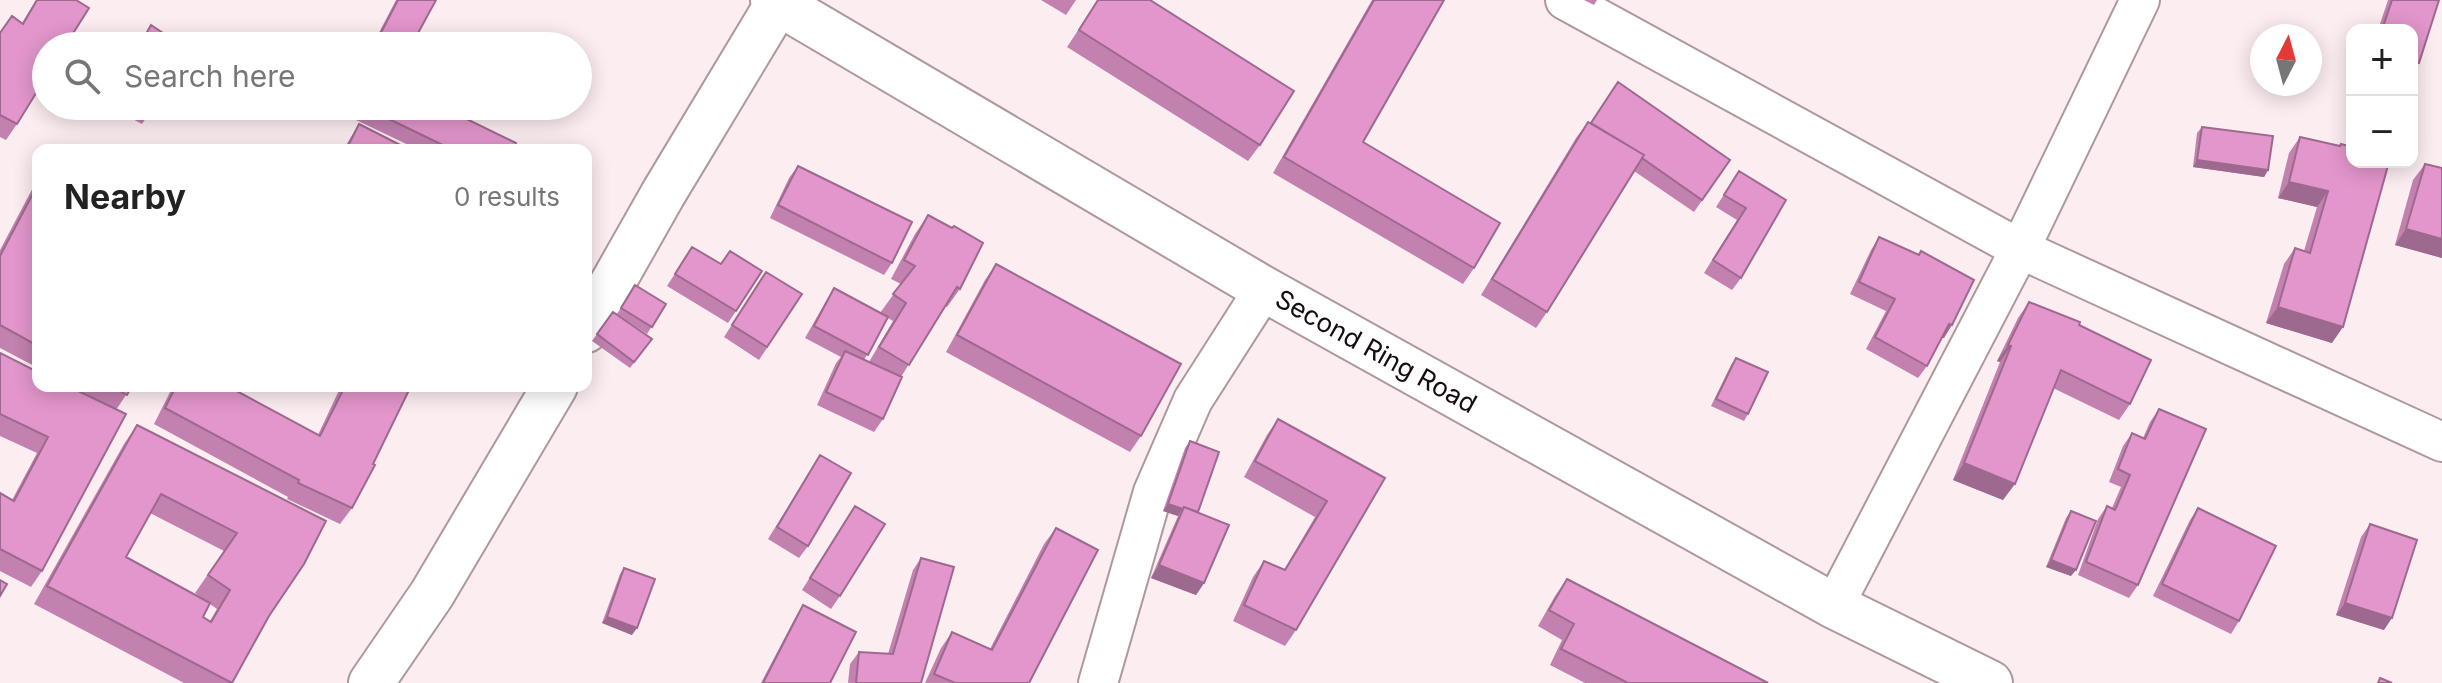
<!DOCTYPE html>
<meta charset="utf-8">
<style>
:root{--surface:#fff;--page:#f2f2f2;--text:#222;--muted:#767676;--line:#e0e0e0}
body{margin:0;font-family:Inter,sans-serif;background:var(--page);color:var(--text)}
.controls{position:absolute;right:24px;top:24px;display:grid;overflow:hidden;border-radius:16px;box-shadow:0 4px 20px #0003}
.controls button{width:72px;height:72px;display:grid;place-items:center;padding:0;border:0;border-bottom:2px solid var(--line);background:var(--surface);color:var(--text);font:40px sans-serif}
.compass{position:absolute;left:2250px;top:24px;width:72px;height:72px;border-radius:50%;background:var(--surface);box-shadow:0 4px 20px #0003;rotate:6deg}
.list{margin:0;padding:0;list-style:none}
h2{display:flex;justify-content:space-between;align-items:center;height:104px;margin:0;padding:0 32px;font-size:34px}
h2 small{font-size:26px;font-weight:400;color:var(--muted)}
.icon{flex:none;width:44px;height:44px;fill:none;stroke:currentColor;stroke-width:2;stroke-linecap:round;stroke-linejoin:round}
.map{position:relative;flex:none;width:2442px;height:683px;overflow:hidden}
.search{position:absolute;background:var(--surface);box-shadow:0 4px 20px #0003;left:32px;top:32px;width:560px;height:88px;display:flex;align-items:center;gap:20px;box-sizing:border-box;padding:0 28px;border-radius:44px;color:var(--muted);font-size:30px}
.panel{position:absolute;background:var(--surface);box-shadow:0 4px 20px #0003;left:32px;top:144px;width:560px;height:248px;border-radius:16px}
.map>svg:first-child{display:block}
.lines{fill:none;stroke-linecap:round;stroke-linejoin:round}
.minor-casing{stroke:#ae989c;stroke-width:42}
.tertiary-casing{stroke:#ae989c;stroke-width:48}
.secondary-casing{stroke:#ae989c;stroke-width:48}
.minor{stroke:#fff;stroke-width:38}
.tertiary{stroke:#fff;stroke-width:44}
.secondary{stroke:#fff;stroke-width:44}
.wall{fill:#c281af;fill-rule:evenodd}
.shaded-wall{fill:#9e698e}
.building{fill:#e296cb;stroke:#9e698e;stroke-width:2;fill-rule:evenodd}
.labels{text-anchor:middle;stroke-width:8;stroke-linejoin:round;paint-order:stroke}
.street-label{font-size:26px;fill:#140c0e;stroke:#fcedf0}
</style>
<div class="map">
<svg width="2442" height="683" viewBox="0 0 2442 683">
<rect width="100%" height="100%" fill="#fcedf0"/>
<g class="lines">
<defs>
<path id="minor" d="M1565,0l455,249 422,193
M1834,606l186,-357 120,-249
M1098,683l55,-191 40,-92 71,-111"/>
<path id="tertiary" d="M586,330l77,-136 115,-191
M371,683l61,-89 123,-208"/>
<g id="secondary">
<path id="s1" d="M773,0l491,289 570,317 156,77"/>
</g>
</defs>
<use href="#minor" class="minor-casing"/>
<use href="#tertiary" class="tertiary-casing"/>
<use href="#secondary" class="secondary-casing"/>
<use href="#minor" class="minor"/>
<use href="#tertiary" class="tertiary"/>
<use href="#secondary" class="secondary"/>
</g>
<path class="wall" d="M36,0h40l-59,124 -11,16 -6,-3v-104l22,-10z
M396,0h40l-25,46h-39z
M1041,0h35l-10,15z
M1098,0h52l110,145 -12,16 -181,-114z
M1372,0h72l-81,142 111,126 -11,16 -190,-111z
M1584,0h13l-3,5z
M2388,0h51l-27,30h-34z
M1618,82l112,78 -36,52 -60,-41 -87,141 -11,16 -55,-33 95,-157 12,-16 2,2z
M108,106h46l-12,18z
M337,106h103l72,44h-93l-84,-40z
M359,124l51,26h-67z
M2202,127l66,43 -4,7 -71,-10 4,-34z
M2300,137l39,9 2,-2 -9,199 -66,-20 18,-59 11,-16 9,3 13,-44 -39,-9 11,-45z
M2425,164l17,4v90l-47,-13 18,-65z
M798,166l94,97 -8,12 -114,-57 19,-40z
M1739,171l47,29 -45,78 -9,12 -28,-17 33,-53 -21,-13z
M38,178v190l-38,-20v-98z
M928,215l32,74 -13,18 -2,-1 -44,71 -18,42 -9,13 -57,-27 19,-42 5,-6 -36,-19 21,-37 8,-13 46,25 21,-29 -10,-5 24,-45zM888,318l5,3 -24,41 -5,-2z
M1879,237l65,101 -2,-1 -15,29 -9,12 -52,-29 20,-38 -36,-17 21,-44z
M692,247l29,17 9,-13 6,60 -8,12 -61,-37z
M996,264l145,172 -11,16 -184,-100 39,-72z
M758,284l44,10 -43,66 -35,-23z
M635,285l31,19 -19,30 -21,-14 26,19 -22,29 -38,-27 21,-29 4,2z
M2029,302l50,23 51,79 -11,16 -66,-32 -50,112 -50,-20 47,-118 -3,-1 21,-43z
M0,353l94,46 -24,-13h62l-16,24 -74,161 -11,16 -31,-16v-78l12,7 25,-47 -37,-17z
M1736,358l12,56 -4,7 -33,-15 20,-41z
M173,386h59l-1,2 87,47 22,-47 -4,-2h75l-59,122 -12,16 -53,-25 1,-2 -134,-73z
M2159,409l-21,176 -9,13 -51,-23 20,-56 9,-13 5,2 9,-21 -12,-5 14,-36 9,-13 11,5 7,-16z
M1278,419l107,59 -89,152 -11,16 -52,-25 20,-44 11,-16 20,9 31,-53 -71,-40 23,-42z
M137,425l189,96 -57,95 -37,67h-48l-150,-79 90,-160zM150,513l74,38 -29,42 9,7 -78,-43zM210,604l7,5 -7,12 -7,-4z
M1190,441l14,142 -8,12 -45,-17 27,-62 -15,-5 22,-63z
M820,455l-12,91 -9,12 -31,-19z
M855,506l-15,90 -9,13 -29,-19z
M2198,508l41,113 -8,13 -78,-38 37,-76z
M2071,511v65l-25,-9 20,-49z
M2370,524l14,106 -48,-15 25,-78z
M1056,528l-27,155h-104l16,-35 11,-16 38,17 54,-105z
M921,558v125h-73l2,-19 9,-12 29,2 25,-84z
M624,568l8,67 -30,-12 18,-49z
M1567,579l201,104h-183l-35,-18 12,-25 -24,-14 17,-30z
M803,605l27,78h-69l34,-65z"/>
<path class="shaded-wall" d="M2412,61l7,2 -7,10z
M2197,160l71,10 -4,7 -71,-10z
M2289,182l39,9 -11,16 -39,-9z
M2406,229l36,10v19l-47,-13z
M2278,307l65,20 -11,16 -66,-20z
M1949,324l3,1 -8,13 -3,-1z
M2008,345l3,1 -11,16 -3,-1z
M1964,463l51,21 -12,16 -50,-20z
M1168,504l14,5 -4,7 -15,-5z
M2051,560l25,10 -5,6 -25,-9z
M1159,565l45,18 -8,12 -45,-17z
M2345,603l47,15 -8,12 -48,-15z
M607,617l30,11 -5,7 -30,-12z"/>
<path class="building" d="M37,0h39l13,8 -24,38h-19v31l-29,47 -17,-9v-82l12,-17 11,8z
M398,0h38l-25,46h-37z
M1098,0h52l144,91 -34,54 -181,-115z
M1374,0h70l-81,142 137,81 -26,45 -190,-111z
M2392,0h47l-20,63 -7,-2v-31h-30z
M151,25l21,14 -5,7h-33l4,-5 3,2z
M1618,82l112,78 -28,40 -60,-42 2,-3 -53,-32z
M140,106h14l-3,6z
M362,106h78l76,37 -4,7h-59z
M1588,122l56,33 -97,157 -55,-33z
M359,124l51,26h-64z
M2202,127l71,9 -5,34 -71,-10z
M2300,137l40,9 1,-2 11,3v15h37l-46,165 -65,-20 17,-59 15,5 18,-62 -39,-9z
M2425,164l17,4v71l-36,-10z
M798,166l114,56 -20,41 -114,-58z
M1739,171l47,29 -45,78 -28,-18 33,-52 -22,-13z
M38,184v162l-38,-21v-69z
M928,215l24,13 2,-2 29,17 -23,46 -3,-2 -48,78 -30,-18 27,-44 -13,-9 22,-28 -11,-6z
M1879,237l40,18 2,-4 53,29 -22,45 -3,-1 -22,42 -52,-29 20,-38 -36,-17z
M692,247l29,17 9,-13 32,20 -26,40 -61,-37z
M996,264l185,100 -40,72 -184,-101z
M766,272l36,22 -35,53 -35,-22z
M635,285l31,19 -14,23 -31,-19z
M834,288l54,29 -20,38 -54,-29z
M2029,302l51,20 -1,3 72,35 -21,44 -69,-34 -46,114 -51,-21 47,-117 -3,-1z
M613,312l39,27 -18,23 -37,-28z
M845,351l57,26 -19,42 -57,-27z
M0,353l38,19v14h30l58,28 -84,157 -42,-22v-56l14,8 34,-64 -48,-23z
M1736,358l32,14 -20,42 -32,-15z
M111,386h21l-5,9z
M176,386h56l-1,2 89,48 25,-50h66l-38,78 2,1 -23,43 -54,-25 1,-3 -134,-72z
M2159,409l47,20 -68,156 -52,-23 21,-56 8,4 15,-35 -12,-6 14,-36 13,6z
M1278,419l107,59 -89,152 -52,-25 20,-44 21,9 42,-69 -72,-40z
M137,425l189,96 -22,43 -35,52 -37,67 -185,-97zM161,494l76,39 -29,42 22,15 -19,32 -8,-5 7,-14 -84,-46z
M1190,441l29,11 -21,60 -14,-5 -1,2 -15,-5z
M820,455l31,18 -43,73 -31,-19z
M855,506l30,18 -45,72 -30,-18z
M1184,507l45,18 -25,58 -45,-18z
M2198,508l78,38 -37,75 -77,-37z
M2071,511l25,10 -20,49 -25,-10z
M2370,524l47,16 -25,78 -47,-15z
M1056,528l42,22 -69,133h-74l-21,-9 18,-42 40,18z
M921,558l33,9 -33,116h-65l3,-31 34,2z
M624,568l31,11 -18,49 -30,-11z
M1567,579l201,104h-140l-67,-34 13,-25 -25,-14z
M0,580l7,4 -7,12z
M803,605l53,27 -26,51h-67z
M2380,678l12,5h-14z"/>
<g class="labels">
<g class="street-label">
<text dy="9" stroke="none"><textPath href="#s1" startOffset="698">Second Ring Road</textPath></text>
</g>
</g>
</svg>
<div class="controls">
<button>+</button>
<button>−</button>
</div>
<svg class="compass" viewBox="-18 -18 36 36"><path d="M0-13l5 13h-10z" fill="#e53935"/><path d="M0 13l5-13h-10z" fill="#767676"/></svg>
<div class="search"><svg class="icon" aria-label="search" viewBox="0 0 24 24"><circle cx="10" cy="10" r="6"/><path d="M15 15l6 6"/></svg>Search here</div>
<section class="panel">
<h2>Nearby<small>0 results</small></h2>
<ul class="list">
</ul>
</section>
</div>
